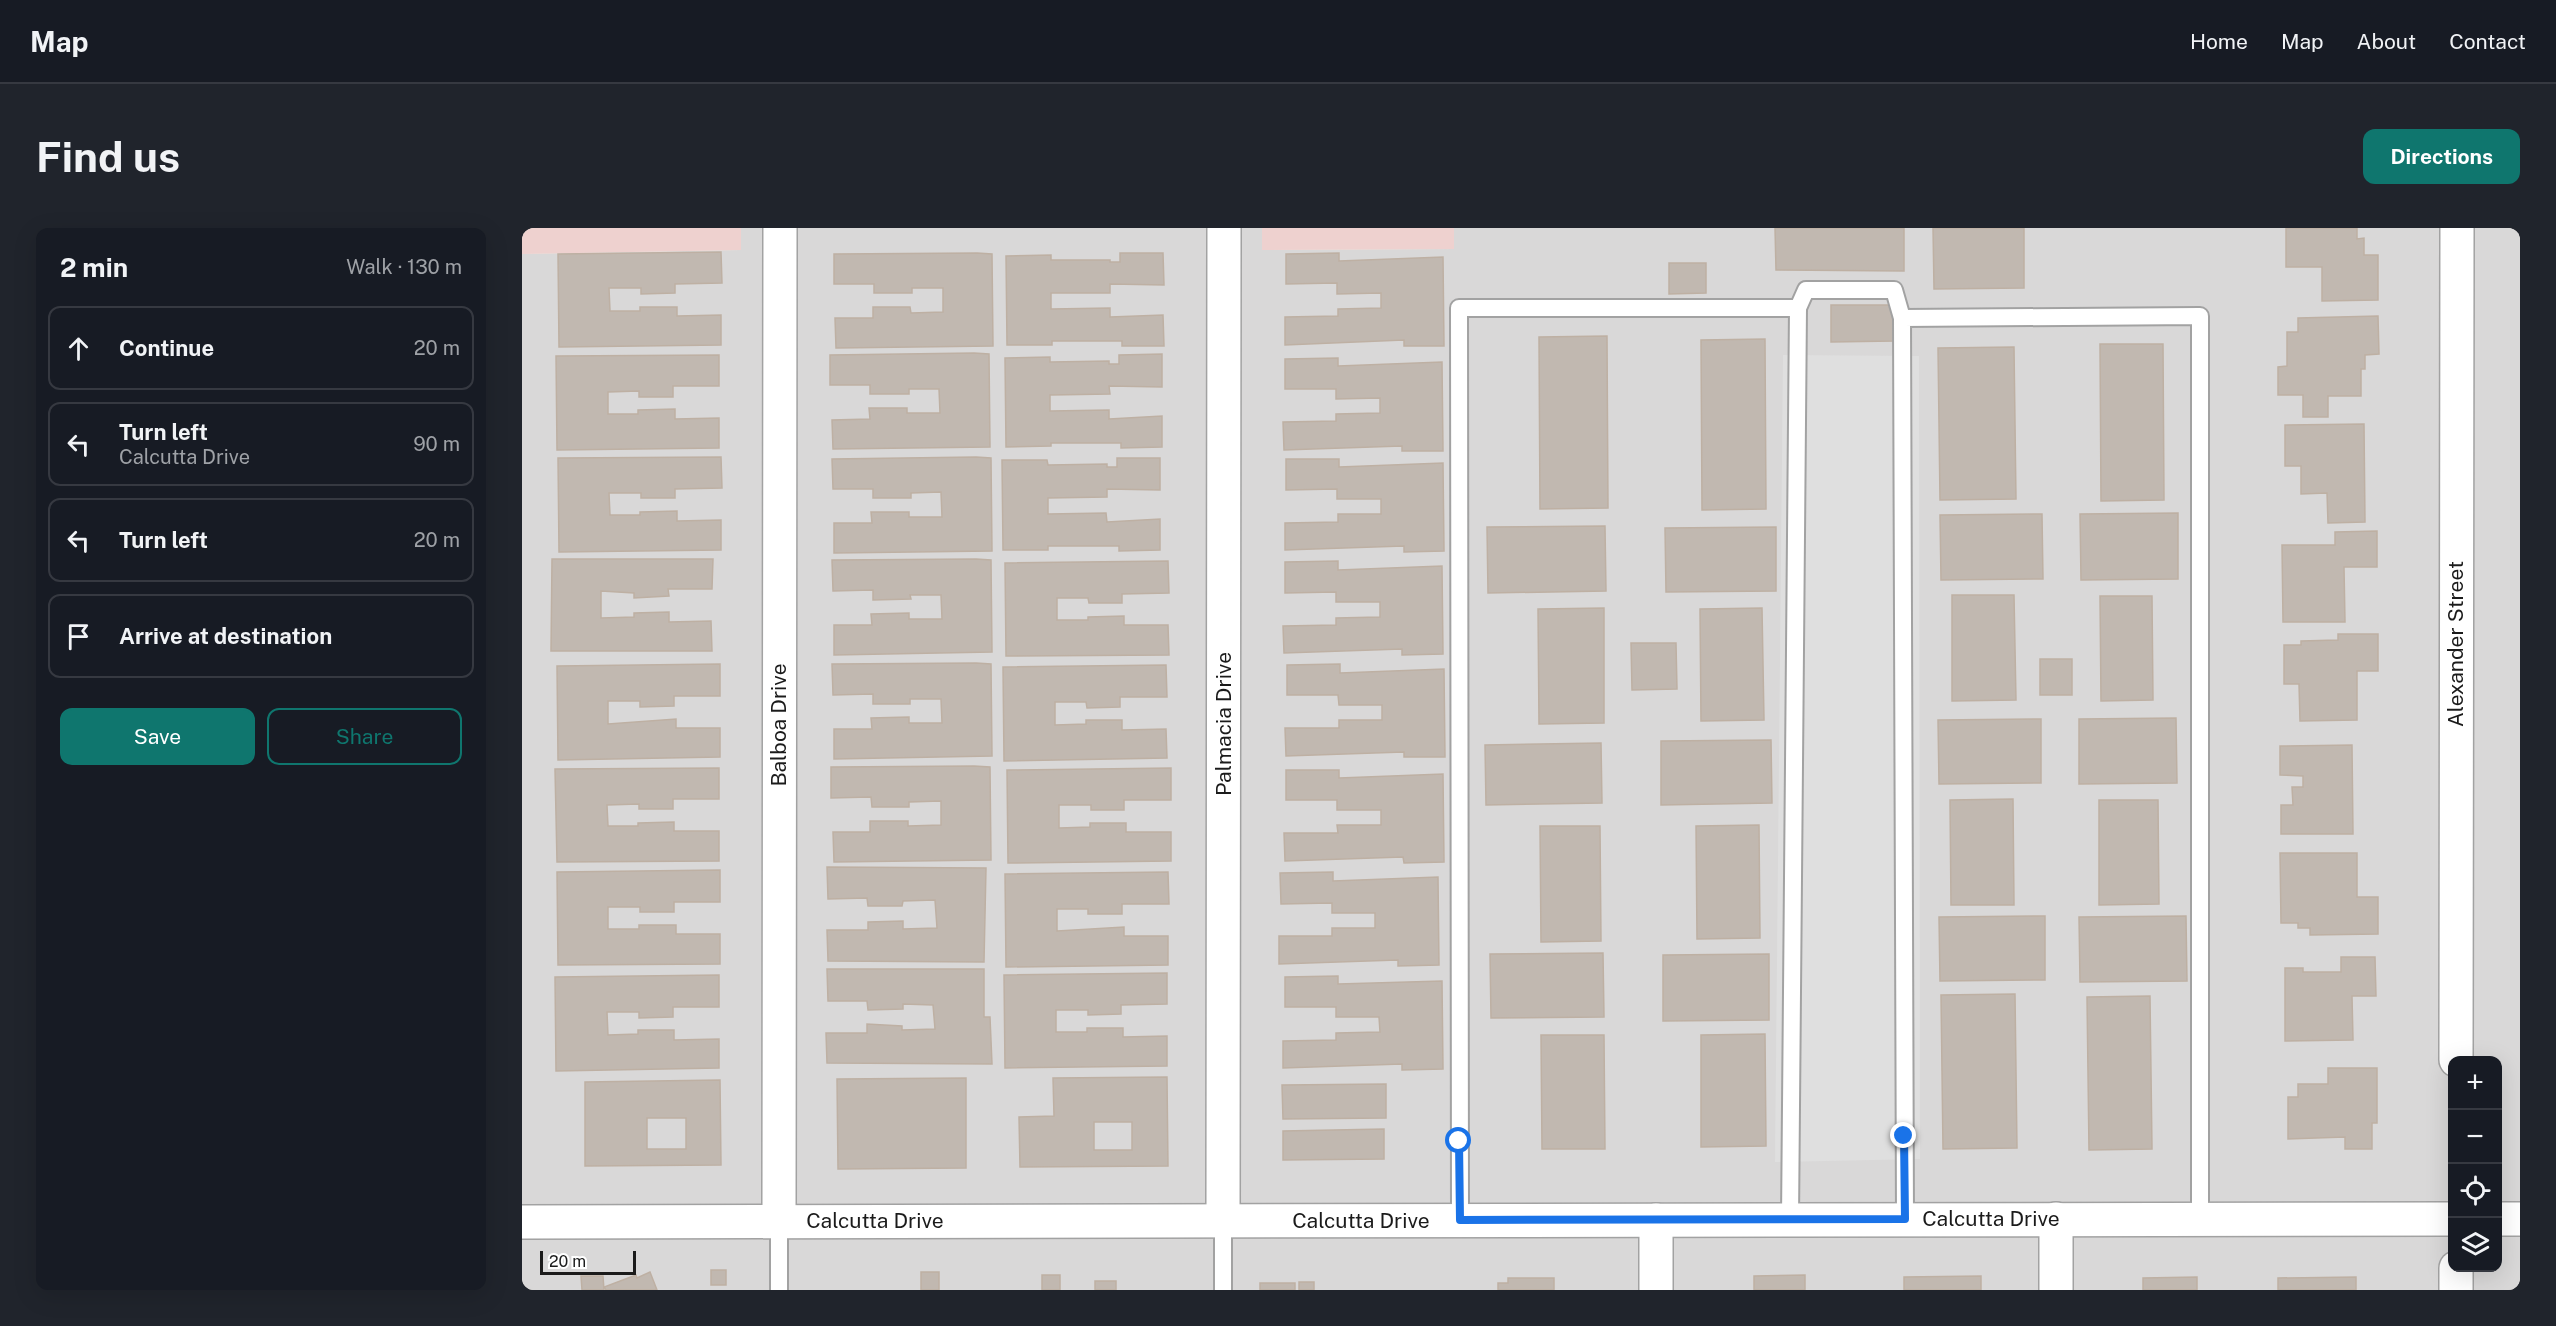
<!DOCTYPE html>
<meta charset="utf-8">
<style>
:root{--surface:#171b24;--page:#20242c;--text:#f1f3f6;--muted:#9ea1a6;--line:#363941;--accent:#0f766e}
body{margin:0;font-family:"Public Sans",sans-serif;background:var(--page);color:var(--text)}
.controls{position:absolute;right:18px;bottom:18px;display:grid;overflow:hidden;border-radius:12px;box-shadow:0 6px 24px #0002}
.controls button{width:54px;height:54px;display:grid;place-items:center;padding:0;border:0;border-bottom:2px solid var(--line);background:var(--surface);color:var(--text);font:30px sans-serif}
.scale{position:absolute;left:18px;bottom:15px;width:96px;box-sizing:border-box;padding-left:6px;border:3px solid #1b1b1b;border-top:0;font-size:16px;line-height:21px;white-space:nowrap;color:#1b1b1b;-webkit-text-stroke:4px #fff;paint-order:stroke}
.stop{position:absolute;width:18px;height:18px;margin:-14px;border:4px solid #1a73e8;border-radius:50%;background:#fff}
.stop.end{background:#1a73e8;border-color:#fff;box-shadow:0 2px 6px #0008}
.list{margin:0;padding:0;list-style:none}
h2{display:flex;justify-content:space-between;align-items:center;height:78px;margin:0;padding:0 24px;font-size:26px}
h2 small{font-size:20px;font-weight:400;color:var(--muted)}
.list li{display:grid;grid-template-columns:39px 1fr auto;gap:18px;align-items:center;box-sizing:border-box;height:84px;margin:0 12px 12px;padding:0 12px;border:2px solid var(--line);border-radius:12px}
.list b{display:block;font-size:22px;white-space:nowrap}
.list p{margin:0;font-size:20px;white-space:nowrap;color:var(--muted)}
.list em{font-size:20px;font-style:normal;color:var(--muted)}
.actions{display:flex;gap:12px;padding:18px 24px}
.actions a{flex:1;padding:14px 0;border:2px solid var(--accent);border-radius:12px;text-align:center;font-size:21px;color:var(--accent)}
.actions .main{background:var(--accent);color:#fff}
.icon{flex:none;width:33px;height:33px;fill:none;stroke:currentColor;stroke-width:2;stroke-linecap:round;stroke-linejoin:round}
.map{position:relative;flex:none;width:1998px;height:1062px;overflow:hidden;border-radius:12px}
header{display:flex;align-items:center;gap:36px;box-sizing:border-box;height:84px;padding:0 30px;background:var(--surface);border-bottom:2px solid var(--line)}
header strong{font-size:28px}
nav{display:flex;gap:33px;margin-inline-start:auto;font-size:21px}
.intro{display:flex;align-items:center;justify-content:space-between;box-sizing:border-box;height:144px;padding:0 36px}
h1{margin:0;font-size:42px}
.button{padding:15px 27px;border-radius:12px;background:var(--accent);color:#fff;font-size:21px;font-weight:700}
main{display:flex;gap:36px;padding:0 36px}
aside{flex:1;background:var(--surface);border-radius:12px;box-shadow:0 6px 24px #0002}
.map>svg:first-child{display:block}
.residential{fill:#d9d8d8;fill-rule:evenodd}
.commercial{fill:#eed1cf}
.parking{fill:#dfdfdf}
.building{fill:#c1b8b0;stroke:#beb0a3;stroke-width:1.5;fill-rule:evenodd}
.lines{fill:none;stroke-linecap:round;stroke-linejoin:round}
.lane-casing{stroke:#a2a2a2;stroke-width:20}
.street-casing{stroke:#a2a2a2;stroke-width:36}
.lane{stroke:#fff;stroke-width:16}
.street{stroke:#fff;stroke-width:33}
.route{stroke:#1a73e8;stroke-width:8}
.labels{text-anchor:middle;stroke-width:4.5;stroke-linejoin:round;paint-order:stroke}
.street-label{font-size:21px;fill:#1b1b1b;stroke:#fff}
</style>
<header>
<strong>Map</strong>
<nav><a>Home</a><a>Map</a><a>About</a><a>Contact</a></nav>
</header>
<div class="intro"><h1>Find us</h1><a class="button">Directions</a></div>
<main>
<aside>
<h2>2 min<small>Walk · 130 m</small></h2>
<ul class="list">
<li><svg class="icon" aria-label="ahead" viewBox="0 0 24 24"><path d="M12 20V5M6 11l6-6 6 6"/></svg><div><b>Continue</b></div><em>20 m</em></li>
<li><svg class="icon" aria-label="left" viewBox="0 0 24 24"><path d="M17 20v-9H6M10 6l-5 5 5 5"/></svg><div><b>Turn left</b><p>Calcutta Drive</p></div><em>90 m</em></li>
<li><svg class="icon" aria-label="left" viewBox="0 0 24 24"><path d="M17 20v-9H6M10 6l-5 5 5 5"/></svg><div><b>Turn left</b></div><em>20 m</em></li>
<li><svg class="icon" aria-label="arrive" viewBox="0 0 24 24"><path d="M6 21V4h12l-3 4 3 4H6"/></svg><div><b>Arrive at destination</b></div></li>
</ul>
<div class="actions"><a class="main">Save</a><a>Share</a></div>
</aside>
<div class="map">
<svg width="1998" height="1062" viewBox="0 0 1998 1062">
<rect width="100%" height="100%" fill="#ede9e1"/>
<path class="residential" d="M219 0H740L741 22 932 21V0H1998V1062H0V26L219 22ZM1930 832H1976V1040H1930Z"/>
<g class="commercial">
<path d="M0 0H219V22L0 26Z"/>
<path d="M740 0H932V21L740 22Z"/>
</g>
<path class="parking" d="M1261 127 1397 128 1398 931 1253 934Z"/>
<g class="building">
<path d="M1253 0H1382V43L1254 42Z"/>
<path d="M1411 0H1502V60L1412 61Z"/>
<path d="M1764 0H1835V11L1842 10V27H1856V72L1800 73V39H1764Z"/>
<path d="M199 24 200 55 153 56V65L119 66V60H87L88 83H118V79H155V88L199 87V117L37 119 36 26Z"/>
<path d="M455 25 470 26 471 118 314 120 313 90H351V79H388L389 85 421 84V60H390V65H352V56H312V26Z"/>
<path d="M598 25H641L642 57 588 56V65H529V81L588 80V89L641 87 642 118H600V113H530V117H485L484 28 529 27V32H588V34H598Z"/>
<path d="M817 25V33L921 29 922 118H882V112L763 117V89L816 88V81L859 80V65L815 66V55L764 56V26Z"/>
<path d="M1147 35H1184V65L1147 66Z"/>
<path d="M1309 77H1372V113L1309 114Z"/>
<path d="M1856 88 1857 126 1843 127V141H1839V168H1806V189H1781V167H1756V139L1765 138V104H1776V90Z"/>
<path d="M1085 108 1086 280 1018 281 1017 109Z"/>
<path d="M1243 111 1244 281 1180 282 1179 112Z"/>
<path d="M1578 116H1641L1642 272 1579 273Z"/>
<path d="M1492 119 1494 271 1418 272 1416 120Z"/>
<path d="M452 125 467 126 468 219 311 221 310 192 348 191 347 180H385V185H418L417 161H387V166H348V157H308V127Z"/>
<path d="M640 126V159L587 158 588 166 528 167V183L587 182V191L640 188V219L599 220V215H529V218L484 219 483 130 528 129V134L587 133V136H597V127Z"/>
<path d="M197 127V158H151V169H117V163L86 164V186H116V182L153 181V191L197 190V220L35 222 34 128Z"/>
<path d="M816 130V138L920 134 921 223H880V218L762 222 761 194 814 193V186L858 185V170L814 171V161H763V131Z"/>
<path d="M1842 196 1843 294 1806 295 1805 265 1779 266V238H1763V197Z"/>
<path d="M199 229 200 260 153 261V270H119V265H87L88 287H118V284L155 283V293L199 292V322L37 324 36 230Z"/>
<path d="M454 229 469 230 470 323 312 325V295H350L349 284H387V289H420L419 264 389 265V270H351V261H311L310 231Z"/>
<path d="M595 230H638V262L585 261V269L526 270V286L584 285 585 294 638 291V322L597 323V318H526V322H481L480 232H525L526 237 585 236V239H595Z"/>
<path d="M764 231H817V239L921 235 922 323 882 324V318L763 322V295L816 294V286H859V271H815V261L764 262Z"/>
<path d="M1656 285V351L1559 352 1558 286Z"/>
<path d="M1520 286 1521 351 1419 352 1418 287Z"/>
<path d="M1083 298 1084 363 966 365 965 299Z"/>
<path d="M1254 299V363L1144 364 1143 300Z"/>
<path d="M1855 303V339H1822L1823 394H1761L1760 317H1813V304Z"/>
<path d="M30 331H191L190 361H146L147 368 112 370V365L79 363V390L112 389V385L147 384V394L189 393 190 423H29Z"/>
<path d="M454 331 469 332 470 424 312 427V397H350L349 386 387 385V391H420L419 367H388L389 371 351 372V362L311 363 310 332Z"/>
<path d="M646 333 647 365 600 366V375H567L566 370H535V392H566V389L602 388V397H646L647 427 484 428 483 335Z"/>
<path d="M816 333V342L920 338 921 426 880 427V421L762 425 761 398 814 397V390L858 389V374H814V364L763 365V334Z"/>
<path d="M1430 367H1492L1494 472 1430 473Z"/>
<path d="M1578 368H1630L1631 472 1579 473Z"/>
<path d="M1082 380V495L1017 496 1016 381Z"/>
<path d="M1240 380 1242 492 1179 493 1178 381Z"/>
<path d="M1816 406H1856V443H1835V492L1778 493 1777 456H1762V417H1779V413L1816 412Z"/>
<path d="M1109 415H1154L1155 461 1110 462Z"/>
<rect x="1518" y="431" width="32" height="36"/>
<path d="M454 435 469 436 470 528 312 531V501H350L349 490 387 489V495H420L419 471H388V476H351V466L311 467 310 436Z"/>
<path d="M198 436V468H152V478L118 479V473H86V496L154 491V500H198V529L36 532 35 438Z"/>
<path d="M818 436V445L922 441 923 529H882V524L764 528 763 500H817V492H860V477H817L816 467H765V437Z"/>
<path d="M644 437 645 469H598V479L565 480 564 474H533V497L564 496V492H600V502L644 501 645 530 482 533 481 439Z"/>
<path d="M1654 490 1655 555 1557 556V491Z"/>
<path d="M1519 491V555L1417 556 1416 492Z"/>
<path d="M1249 512 1250 575 1139 577V513Z"/>
<path d="M1079 515 1080 575 964 577 963 517Z"/>
<path d="M1830 517 1831 606H1759V577H1771L1770 559H1781V548L1758 547V518Z"/>
<path d="M452 538 468 539 469 632 312 634 311 604H348V593H386V598L419 597V573L387 574V579H350L349 569 309 570V539Z"/>
<path d="M197 540V571H151V581H117V576L85 577 86 598H116V595L152 594V603H197V633L35 634 33 541Z"/>
<path d="M649 540V572H602V582H569V577H537V600L568 599V595H604V604H649V633L486 635 485 542Z"/>
<path d="M764 542H817V550L921 546 922 634 882 635 881 629 763 633 762 605H816L815 597H859V582H815V572H764Z"/>
<path d="M1491 571 1492 677H1429L1428 572Z"/>
<path d="M1577 572H1636L1637 676 1577 677Z"/>
<path d="M1237 597 1238 710 1175 711 1174 598Z"/>
<path d="M1018 598H1078L1079 713 1019 714Z"/>
<path d="M1758 625H1835V669H1856V706L1788 707V700H1776V695H1759Z"/>
<path d="M305 639 464 640 462 734 306 733 305 702H346V694L381 693V701L415 700 413 672 381 673 380 678H346L345 670 306 671Z"/>
<path d="M198 642V674H152V684H118V679H86V701H117V697H154V706H198V736L36 737 35 644Z"/>
<path d="M646 644 647 676H600V686H566V681H535V703L602 699V708H646V737L484 739 483 646Z"/>
<path d="M811 644V653L916 649 917 737 876 738V732L757 736V708H810V700H853V685H810V675L759 676 758 645Z"/>
<path d="M1523 688V752L1418 753 1417 689Z"/>
<path d="M1664 688 1665 753 1558 754 1557 689Z"/>
<path d="M1081 725 1082 789 969 790 968 726Z"/>
<path d="M1247 726V792L1141 793V727Z"/>
<path d="M1819 729H1853L1854 768H1830L1831 812 1763 813V740H1781V744H1819Z"/>
<path d="M305 741H462V789H468L470 836 305 835 304 805H345V796L380 798V802L413 801 411 777 381 776V781L346 782 345 773H306Z"/>
<path d="M645 745V776L599 777V786L566 787V782H534V804H565V800H601V809L645 808V838L483 840 482 747Z"/>
<path d="M197 747V779H151V789L117 790V784H85L86 807 116 806V802H152V812L197 811V840L34 843 33 749Z"/>
<path d="M816 748V756L920 753 921 841 880 842V836L761 840V813L814 812V805L858 804 857 789H814V779H763V749Z"/>
<path d="M1493 766 1495 920 1421 921 1419 767Z"/>
<path d="M1628 768 1630 921 1567 922 1565 769Z"/>
<path d="M1243 806 1244 918 1179 919V807Z"/>
<path d="M1019 807H1082L1083 921H1020Z"/>
<path d="M1806 840H1855V895H1850V921H1823V909L1766 911V869H1776V856H1806Z"/>
<path d="M645 849 646 938 498 939 497 889 532 888 531 850ZM572 894H610V922H572Z"/>
<path d="M444 850V940L316 941 315 851Z"/>
<path d="M198 852 199 937 63 938V854ZM125 890H164V921H125Z"/>
<path d="M864 856V890L761 891 760 857Z"/>
<path d="M862 901V931L761 932V903Z"/>
<rect x="189" y="1042" width="15" height="15"/>
<path d="M128 1044 135 1062H84L82 1059 114 1047 115 1050Z"/>
<rect x="399" y="1044" width="18" height="18"/>
<rect x="520" y="1047" width="18" height="15"/>
<path d="M1283 1047V1062H1232V1048Z"/>
<path d="M59 1048H81L82 1062H60Z"/>
<path d="M1459 1048V1062H1382V1049Z"/>
<path d="M1675 1049V1062H1621V1050Z"/>
<path d="M1834 1049V1062H1756V1050Z"/>
<path d="M986 1050H1032V1062H976V1055H986Z"/>
<rect x="573" y="1053" width="21" height="9"/>
<rect x="777" y="1054" width="15" height="8"/>
<rect x="738" y="1055" width="35" height="7"/>
</g>
<g class="lines">
<g class="lane-casing">
<g id="lane">
<path d="M1276 80 1284 62H1372L1380 90"/>
<path d="M1383 991 1380 90 1678 88V991"/>
<path d="M938 992 937 80H1276L1268 992"/>
<path d="M701 993V1062"/>
<path d="M257 994V1062"/>
</g>
</g>
<g class="street-casing">
<g id="street">
<path d="M1934 832 1935 0"/>
<path d="M1534 991V1062"/>
<path d="M1976 991H1998"/>
<path d="M1134 992V1062"/>
<path d="M701 993 702 0"/>
<path d="M0 994 1930 991"/>
<path d="M257 994 258 0"/>
<path d="M1934 1040V1062"/>
</g>
</g>
<use href="#lane" class="lane"/>
<use href="#street" class="street"/>
</g>
<g class="lines">
<path class="route" d="M937 913 938 992 1383 991 1382 908"/>
</g>
<g class="labels">
<g class="street-label">
<text transform="translate(1934 416) rotate(-90)" y="7">Alexander Street</text>
<text transform="translate(702 496) rotate(-90)" y="7">Palmacia Drive</text>
<text transform="translate(257 497) rotate(-90)" y="7">Balboa Drive</text>
<text x="1469" y="998">Calcutta Drive</text>
<text x="353" y="1000">Calcutta Drive</text>
<text x="839" y="1000">Calcutta Drive</text>
</g>
</g>
</svg>
<div class="controls">
<button>+</button>
<button>−</button>
<button><svg class="icon" aria-label="locate" viewBox="0 0 24 24"><circle cx="12" cy="12" r="6"/><path d="M12 2v4M12 18v4M2 12h4M18 12h4"/></svg></button>
<button><svg class="icon" aria-label="layers" viewBox="0 0 24 24"><path d="M12 4l9 5-9 5-9-5zM3 14l9 5 9-5"/></svg></button>
</div>
<div class="scale">20 m</div>
<div class="stop" style="left:937px;top:913px"></div>
<div class="stop end" style="left:1382px;top:908px"></div>
</div>
</main>
